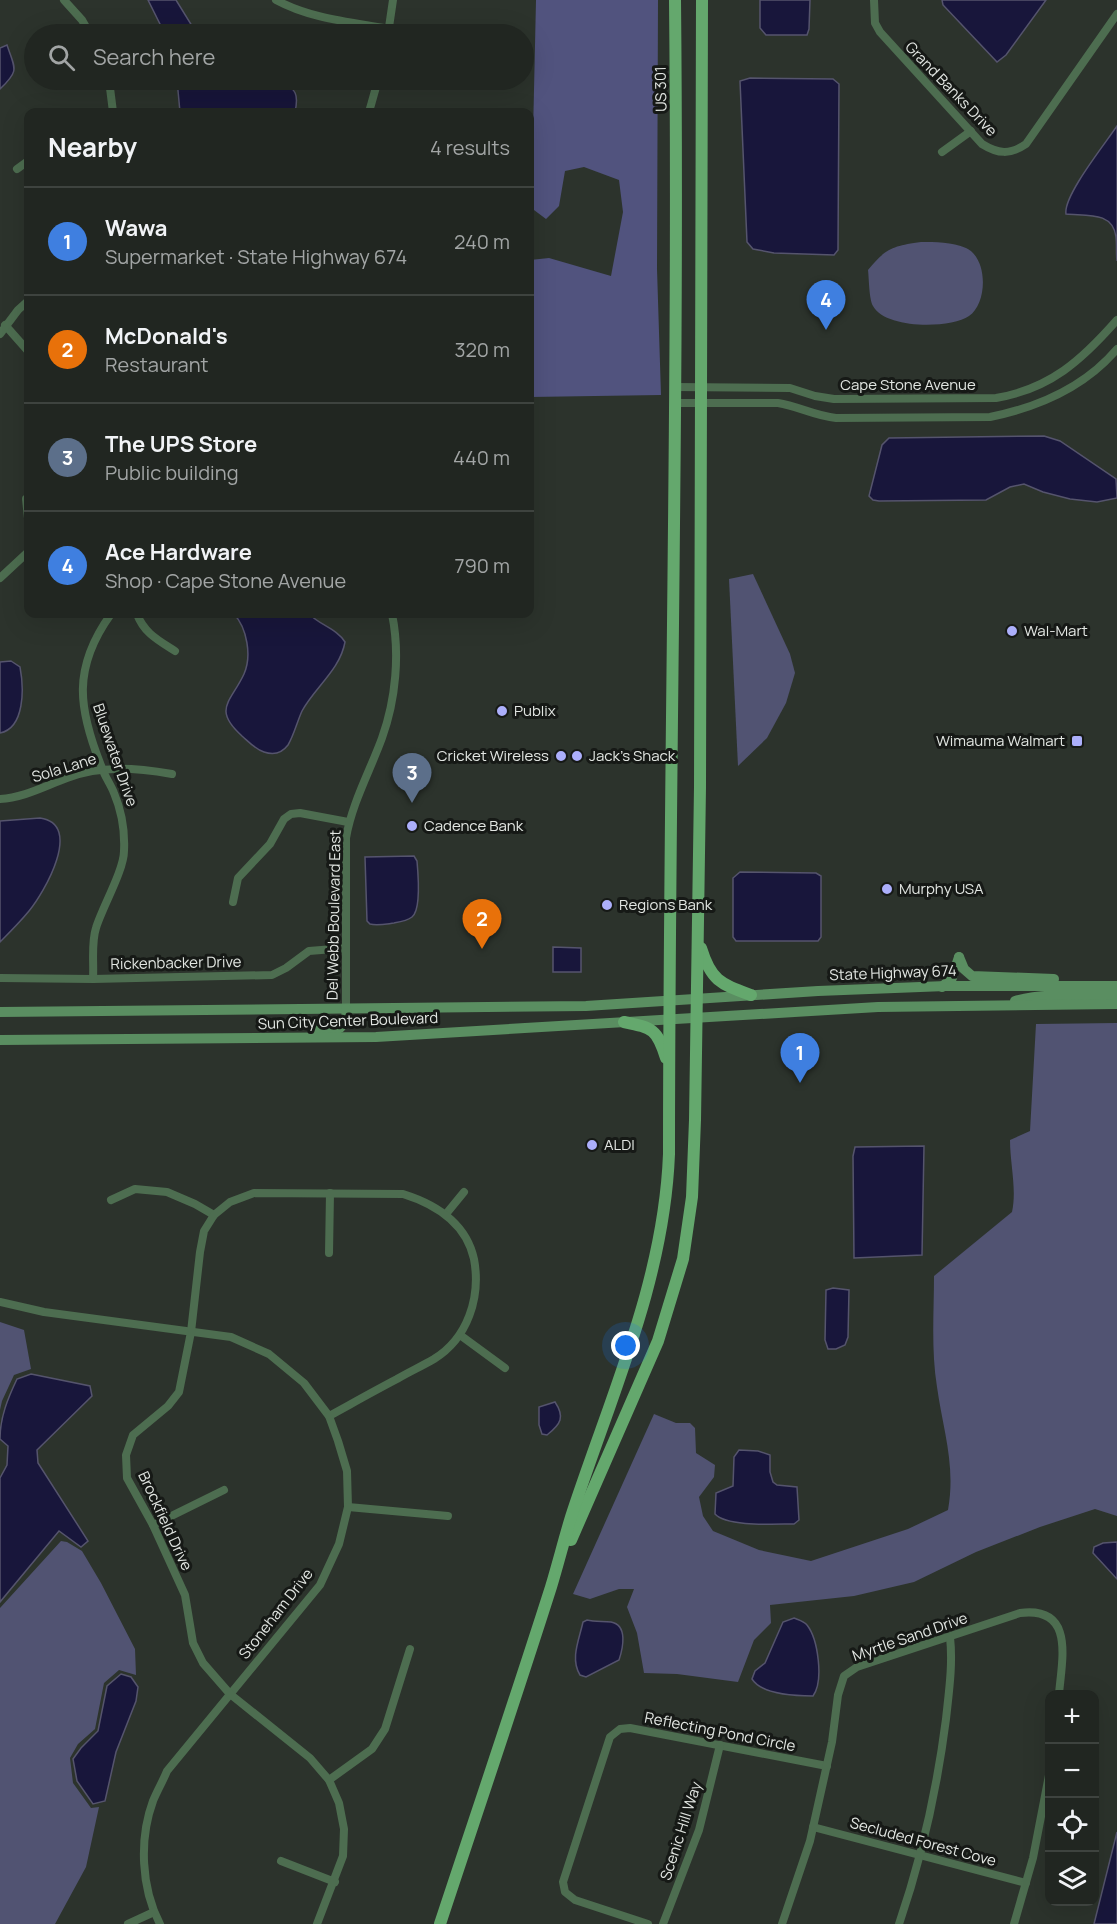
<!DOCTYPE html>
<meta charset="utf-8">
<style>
:root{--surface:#212621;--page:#292e2a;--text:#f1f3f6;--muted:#a2a5a5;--line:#3e433f;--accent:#bca0f2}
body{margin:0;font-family:Manrope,sans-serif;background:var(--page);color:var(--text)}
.controls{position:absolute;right:18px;bottom:18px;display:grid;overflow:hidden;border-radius:12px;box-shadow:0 6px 24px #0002}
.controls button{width:54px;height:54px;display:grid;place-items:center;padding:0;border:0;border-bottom:2px solid var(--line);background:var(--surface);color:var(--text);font:30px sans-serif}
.you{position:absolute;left:626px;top:1346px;width:21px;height:21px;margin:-15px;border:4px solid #fff;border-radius:50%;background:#1a73e8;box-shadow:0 0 0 9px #1a73e833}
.badge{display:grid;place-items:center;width:39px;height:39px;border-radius:50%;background:var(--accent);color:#fff;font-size:20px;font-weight:700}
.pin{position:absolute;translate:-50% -50px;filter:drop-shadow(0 2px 3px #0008)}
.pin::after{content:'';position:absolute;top:32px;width:21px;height:18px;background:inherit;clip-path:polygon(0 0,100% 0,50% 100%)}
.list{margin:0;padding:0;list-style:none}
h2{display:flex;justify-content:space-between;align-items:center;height:78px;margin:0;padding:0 24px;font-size:26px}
h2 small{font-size:20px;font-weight:400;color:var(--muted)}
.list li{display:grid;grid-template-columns:39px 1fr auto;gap:18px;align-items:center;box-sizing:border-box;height:108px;padding:0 24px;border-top:2px solid var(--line)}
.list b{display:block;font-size:22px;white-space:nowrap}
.list p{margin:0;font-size:20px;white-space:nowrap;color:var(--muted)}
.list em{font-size:20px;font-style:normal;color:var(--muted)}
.icon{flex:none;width:33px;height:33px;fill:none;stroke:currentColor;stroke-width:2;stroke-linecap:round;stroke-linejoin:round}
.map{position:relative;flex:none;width:1117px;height:1924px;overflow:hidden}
.search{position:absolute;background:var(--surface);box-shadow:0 6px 24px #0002;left:24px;top:24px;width:510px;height:66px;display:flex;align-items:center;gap:15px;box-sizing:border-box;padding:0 21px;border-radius:33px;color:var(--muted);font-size:22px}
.panel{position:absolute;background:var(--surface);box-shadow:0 6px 24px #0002;left:24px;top:108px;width:510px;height:510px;border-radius:12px}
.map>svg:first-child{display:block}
.green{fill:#515372}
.forest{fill:#51537e}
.water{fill:#18163b;stroke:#55546d;stroke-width:1.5}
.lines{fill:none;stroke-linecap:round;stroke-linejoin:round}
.street{stroke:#4d6d50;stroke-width:8}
.secondary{stroke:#5a8e61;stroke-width:10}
.primary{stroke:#64a86d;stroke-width:12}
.poi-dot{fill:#acaffb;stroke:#161916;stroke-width:2}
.labels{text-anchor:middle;stroke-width:6;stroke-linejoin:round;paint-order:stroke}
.street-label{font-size:15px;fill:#e2e6e2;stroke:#161916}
.poi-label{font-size:15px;fill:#e2e6e2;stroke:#161916;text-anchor:start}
</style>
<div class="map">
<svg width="1117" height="1924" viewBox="0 0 1117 1924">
<rect width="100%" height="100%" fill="#2c332c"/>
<g class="green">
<path d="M921 242C935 242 952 242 966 248 988 258 988 303 969 316 950 329 885 329 873 306 869 299 869 278 868 270 886 248 893 246 921 242Z"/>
<path d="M753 574 790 654 795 673 786 703 767 738 738 766 729 579Z"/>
<path d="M1117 1023V1516L1095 1509 1040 1527 976 1552 914 1582 854 1596 770 1605 771 1623 754 1640 738 1682 677 1674 644 1673 637 1633 627 1607 634 1589H619L590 1599 573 1594 654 1414 676 1423H690L695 1428 696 1453 715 1465 714 1477 699 1497 703 1516 713 1531 759 1550 811 1561 908 1529 948 1510C956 1465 943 1430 937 1387 931 1349 934 1313 934 1276L1012 1212C1017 1189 1010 1164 1010 1140L1030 1131 1036 1024Z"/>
<path d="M0 1322 24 1330 31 1369 14 1375 2 1401 0 1410Z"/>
<path d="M61 1541 67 1542 82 1551 101 1583 135 1649 136 1675 119 1670 104 1683 95 1729 78 1744 70 1758 73 1783 91 1808 99 1807 86 1867 55 1924H0V1608Z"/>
</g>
<path class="forest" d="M536 0H658L657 269 661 395 530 397V260L549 258 611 276 623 212 619 180 584 167 565 171 559 206 546 219 530 207V190L532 180Z"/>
<g class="water">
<path d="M148 0H176L192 26 205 34H165Z"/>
<path d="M760 0H810L809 29 807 35H766L760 28Z"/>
<path d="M942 0H1046L1006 55 997 62 943 5Z"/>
<path d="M7 45C15 69 20 70 0 89V48Z"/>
<path d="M750 78 833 79 839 84 838 250 834 255 774 253 753 249 747 242 740 81Z"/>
<path d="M177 80H281C296 90 299 94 295 112H180Z"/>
<path d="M1117 126V261C1116 254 1117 245 1116 237 1113 211 1086 216 1066 214 1063 196 1105 144 1117 126Z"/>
<path d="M1044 436 1060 441 1116 479 1117 498 1097 502 1070 499 1043 492 1024 484 1010 487 986 500 879 501 873 500 869 496 882 445 889 438Z"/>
<path d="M234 614H309C320 625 337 629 345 642 340 670 315 687 302 711 297 722 294 735 288 745 282 753 273 755 264 752 255 749 249 742 242 736 212 709 231 702 244 674 252 656 247 628 234 614Z"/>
<path d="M11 661 20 667C24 688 25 728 0 733V662Z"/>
<path d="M40 818C84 824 44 893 29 911 20 922 10 932 0 942V821Z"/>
<path d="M414 856 417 861C418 872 421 910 412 917 407 921 400 922 394 923 386 924 377 926 370 924L367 921 365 857Z"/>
<path d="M740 872 816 873 821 876V937L818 941H736L733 937V878Z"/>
<path d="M553 947 581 948V972H553Z"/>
<path d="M924 1146 922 1255 854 1258 853 1156 855 1147Z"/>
<path d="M833 1288 849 1290 848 1337 845 1345 836 1349H828L825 1340 826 1290Z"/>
<path d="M31 1374 90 1386 92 1396 37 1450 38 1463 88 1541 81 1547 59 1531 0 1602V1478L7 1465 8 1446 0 1439C0 1417 8 1398 17 1379Z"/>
<path d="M555 1402C565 1417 561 1424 547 1435L542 1434 539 1425V1407Z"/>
<path d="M739 1450 758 1451 770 1455V1472L773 1482 777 1485 797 1487 799 1520 794 1524C775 1524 727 1527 715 1514L716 1493 733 1486 734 1457Z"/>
<path d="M1117 1542V1579L1093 1553 1094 1547 1103 1543Z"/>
<path d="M794 1618C799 1620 804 1621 807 1625 818 1639 824 1681 813 1696 795 1696 762 1695 752 1679L755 1671 765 1663 783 1622Z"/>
<path d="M587 1620C595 1622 603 1621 611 1622 628 1625 623 1648 619 1660L586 1677 580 1675C570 1659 579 1640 583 1622Z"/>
<path d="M121 1674 131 1677 138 1687 136 1701 116 1752 105 1801 93 1804 77 1781 73 1759 81 1748 98 1731 107 1686Z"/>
<path d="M1117 1832V1924H1094Z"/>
</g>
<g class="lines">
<g class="street">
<path d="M64 0 82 20 90 34"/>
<path d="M276 0C311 19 351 22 390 29"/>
<path d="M874 0 875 23 880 32 982 144C998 154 1010 155 1026 144L1117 14"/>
<path d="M388 34 393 0"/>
<path d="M109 80 113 112"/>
<path d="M369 112 378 80"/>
<path d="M942 152 971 131"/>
<path d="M17 169 28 161"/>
<path d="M5 325 28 351"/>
<path d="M0 334 18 310 28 301"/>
<path d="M675 387 790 388 815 396 834 399 996 398C1050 389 1082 360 1117 320"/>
<path d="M675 403H778C798 406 815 416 836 418L990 417C1039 407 1084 388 1117 349"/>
<path d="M26 499 28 518"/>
<path d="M0 578 28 552"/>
<path d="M137 614C144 633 158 640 175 651"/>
<path d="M0 799C23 798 45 786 67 778 102 765 136 768 172 774"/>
<path d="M233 902 238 878 270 844 284 819 291 814 300 813 348 822"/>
<path d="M0 978 93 979 272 975 286 968 309 951 346 948"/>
<path d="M93 979C94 963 91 943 96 928 102 908 124 870 124 851 125 831 122 812 114 793 111 785 105 777 102 768 78 709 72 668 111 614"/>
<path d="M346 1009V838C352 803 370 771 382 738 396 699 400 653 392 614"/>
<path d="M111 1200 135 1189 167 1192 195 1204 214 1215"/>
<path d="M446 1214 464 1192"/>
<path d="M329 1253 330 1193"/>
<path d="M0 1302 44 1312 231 1337 269 1354 304 1383 329 1416 338 1441 347 1471 348 1507 339 1544 320 1585 167 1771C163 1781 157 1791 153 1801 139 1839 141 1888 160 1924"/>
<path d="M460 1335 505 1368"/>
<path d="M348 1507 448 1516"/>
<path d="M153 1525 224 1490"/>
<path d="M329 1780 372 1749 385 1729 410 1649"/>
<path d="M813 1827 1026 1883"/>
<path d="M281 1861 335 1882"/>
<path d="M128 1924 154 1912"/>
<path d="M317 1924 343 1856 344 1829 339 1803 329 1780 310 1758 230 1694 203 1663 193 1643 185 1595 153 1525 127 1478 126 1455 133 1435 168 1406 179 1392 191 1332 200 1252 204 1231 214 1215 230 1202 254 1193 403 1194C435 1204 466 1223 474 1259 481 1297 468 1338 434 1359 422 1366 409 1372 397 1379 374 1391 351 1404 329 1416"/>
<path d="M648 1924 575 1900 565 1892 563 1882 610 1737 620 1729 630 1728 827 1766"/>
<path d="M663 1924 699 1830 720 1745"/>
<path d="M782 1924 810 1841 832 1742 838 1695 844 1676 857 1667 1020 1613C1075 1606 1062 1659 1059 1694"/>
<path d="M899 1924C922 1857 937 1789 946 1719 949 1691 953 1664 950 1637"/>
<path d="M1014 1924 1033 1858 1050 1770"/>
</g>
<g class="secondary">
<path d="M959 957 964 969 972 976 1054 979"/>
<path d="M942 987 952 978 959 957"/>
<path d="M1015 1001C1047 992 1084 996 1117 995"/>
<path d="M0 1012 586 1006 818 991 946 986H1117"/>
<path d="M314 1031 340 1028 347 1019 346 1009"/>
<path d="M0 1040 376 1037 878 1007 1117 1004"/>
</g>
<g class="primary">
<path d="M701 948C711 981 721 984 751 995"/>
<path d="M624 1022C653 1028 657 1029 666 1058"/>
<path d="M571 1540 658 1341 683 1259 692 1197 695 1120 700 787 702 0"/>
<path d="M440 1924C477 1812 515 1700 551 1587 558 1564 564 1540 571 1517 610 1397 664 1282 669 1154 669 769 679 385 675 0"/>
</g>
</g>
<g class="poi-dot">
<circle cx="1012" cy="631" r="6"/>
<circle cx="502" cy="711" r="6"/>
<rect x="1071" y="735" width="12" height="12" rx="3"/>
<circle cx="561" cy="756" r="6"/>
<circle cx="577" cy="756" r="6"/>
<circle cx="412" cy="826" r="6"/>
<circle cx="887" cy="889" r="6"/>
<circle cx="607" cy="905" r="6"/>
<circle cx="592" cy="1145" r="6"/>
</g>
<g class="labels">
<g class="street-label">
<text transform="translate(661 89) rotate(-91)" y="5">US 301</text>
<text transform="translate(951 89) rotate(46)" y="5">Grand Banks Drive</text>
<text x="908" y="390">Cape Stone Avenue</text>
<text transform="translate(115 755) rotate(71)" y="5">Bluewater Drive</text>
<text transform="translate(64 768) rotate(-17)" y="5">Sola Lane</text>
<text transform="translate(334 915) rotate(-89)" y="5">Del Webb Boulevard East</text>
<text transform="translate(176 963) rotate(-1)" y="5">Rickenbacker Drive</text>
<text transform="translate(893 973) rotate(-2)" y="5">State Highway 674</text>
<text transform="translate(348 1021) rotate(-2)" y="5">Sun City Center Boulevard</text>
<text transform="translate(165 1521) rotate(65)" y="5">Brockfield Drive</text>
<text transform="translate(276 1614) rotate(-52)" y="5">Stoneham Drive</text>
<text transform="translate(910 1637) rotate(-19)" y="5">Myrtle Sand Drive</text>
<text transform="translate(720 1732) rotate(11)" y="5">Reflecting Pond Circle</text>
<text transform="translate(681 1831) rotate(-72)" y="5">Scenic Hill Way</text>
<text transform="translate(923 1842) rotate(15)" y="5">Secluded Forest Cove</text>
</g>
<g class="poi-label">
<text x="1024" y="636">Wal-Mart</text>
<text x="514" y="716">Publix</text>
<text x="1065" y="746" text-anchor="end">Wimauma Walmart</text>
<text x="549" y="761" text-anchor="end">Cricket Wireless</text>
<text x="589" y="761">Jack's Shack</text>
<text x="424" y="831">Cadence Bank</text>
<text x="899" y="894">Murphy USA</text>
<text x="619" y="910">Regions Bank</text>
<text x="604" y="1150">ALDI</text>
</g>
</g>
</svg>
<div class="controls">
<button>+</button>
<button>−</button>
<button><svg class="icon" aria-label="locate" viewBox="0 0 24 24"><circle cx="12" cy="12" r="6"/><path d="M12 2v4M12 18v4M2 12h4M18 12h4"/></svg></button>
<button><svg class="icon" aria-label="layers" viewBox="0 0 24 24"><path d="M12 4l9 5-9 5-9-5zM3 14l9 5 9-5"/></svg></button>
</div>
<div class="you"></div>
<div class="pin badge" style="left:800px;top:1083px;background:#3f7fe0">1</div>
<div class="pin badge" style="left:482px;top:949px;background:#e8710a">2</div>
<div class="pin badge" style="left:412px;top:803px;background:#5c6f8a">3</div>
<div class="pin badge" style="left:826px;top:330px;background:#3f7fe0">4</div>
<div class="search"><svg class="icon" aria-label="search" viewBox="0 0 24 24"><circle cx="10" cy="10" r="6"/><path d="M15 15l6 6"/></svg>Search here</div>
<section class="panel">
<h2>Nearby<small>4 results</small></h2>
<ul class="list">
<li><span class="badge" style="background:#3f7fe0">1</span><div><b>Wawa</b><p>Supermarket · State Highway 674</p></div><em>240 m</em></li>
<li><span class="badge" style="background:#e8710a">2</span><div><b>McDonald's</b><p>Restaurant</p></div><em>320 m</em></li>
<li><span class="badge" style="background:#5c6f8a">3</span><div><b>The UPS Store</b><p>Public building</p></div><em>440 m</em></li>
<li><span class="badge" style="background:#3f7fe0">4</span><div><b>Ace Hardware</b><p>Shop · Cape Stone Avenue</p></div><em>790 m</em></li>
</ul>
</section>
</div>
